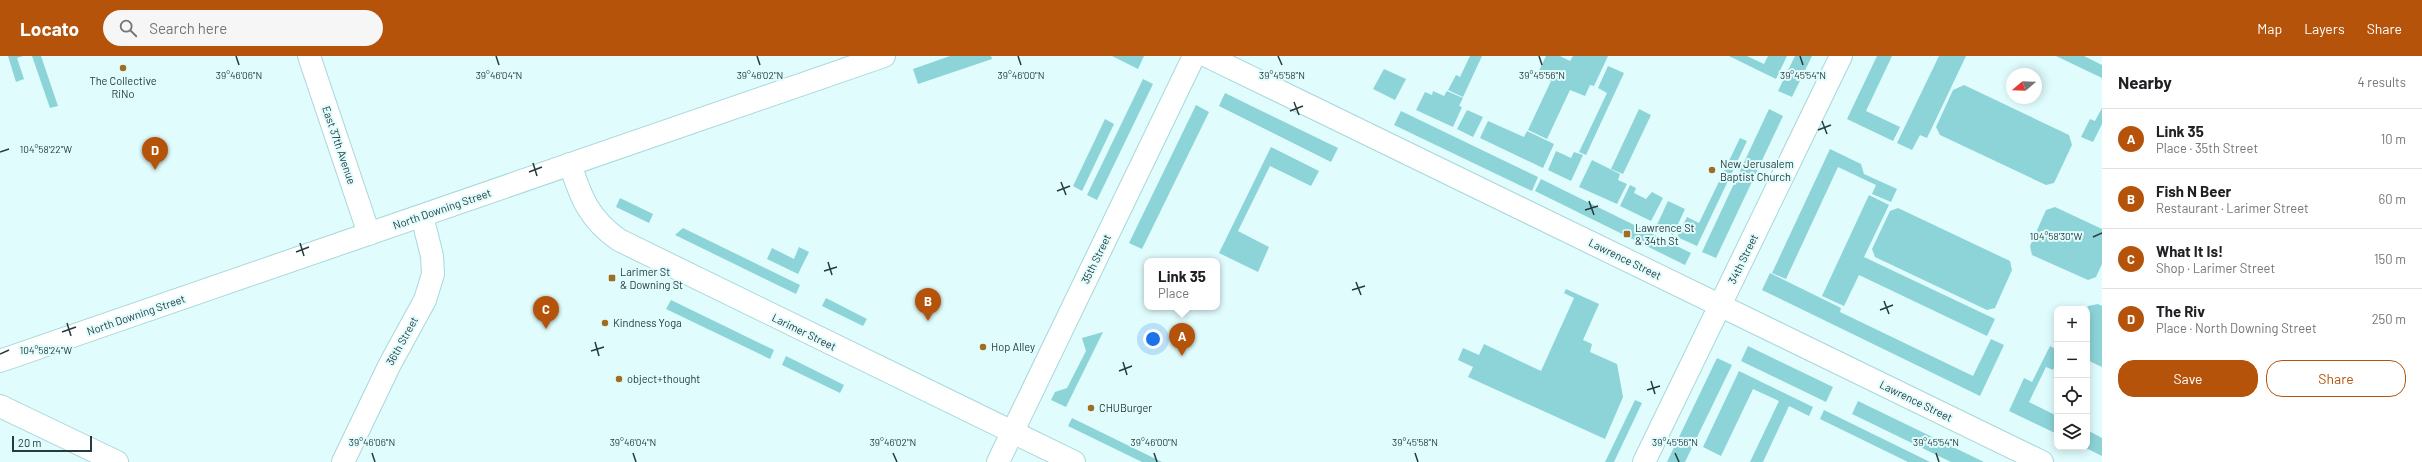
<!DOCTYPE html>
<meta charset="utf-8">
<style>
:root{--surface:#fff;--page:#f6f6f6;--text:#202124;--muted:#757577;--line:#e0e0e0;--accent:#b45309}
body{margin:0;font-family:Barlow,sans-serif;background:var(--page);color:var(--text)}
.controls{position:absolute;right:12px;bottom:12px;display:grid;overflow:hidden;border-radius:8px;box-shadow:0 2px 10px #0003}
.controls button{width:36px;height:36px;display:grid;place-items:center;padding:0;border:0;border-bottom:1px solid var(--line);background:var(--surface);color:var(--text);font:20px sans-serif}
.compass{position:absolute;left:2006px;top:12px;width:36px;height:36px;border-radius:50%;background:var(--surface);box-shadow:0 2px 10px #0003;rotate:251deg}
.scale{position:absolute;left:12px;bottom:10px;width:80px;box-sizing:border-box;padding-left:4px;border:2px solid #283b3c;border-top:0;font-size:11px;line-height:14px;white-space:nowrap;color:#283b3c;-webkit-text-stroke:3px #e0fcfd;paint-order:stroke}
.you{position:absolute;left:1153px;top:283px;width:14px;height:14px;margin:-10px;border:3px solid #fff;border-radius:50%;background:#1a73e8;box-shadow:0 0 0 6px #1a73e833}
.badge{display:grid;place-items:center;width:26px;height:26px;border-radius:50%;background:var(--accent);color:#fff;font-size:13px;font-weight:700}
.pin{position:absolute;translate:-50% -33px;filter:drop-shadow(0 1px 2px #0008)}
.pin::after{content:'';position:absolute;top:21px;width:14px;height:12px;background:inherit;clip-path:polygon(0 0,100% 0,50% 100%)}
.popup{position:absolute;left:1144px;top:202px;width:76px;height:52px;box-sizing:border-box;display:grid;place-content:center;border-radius:8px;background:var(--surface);filter:drop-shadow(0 1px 3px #0005);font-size:13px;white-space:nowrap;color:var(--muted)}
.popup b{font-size:15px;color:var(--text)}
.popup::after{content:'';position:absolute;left:50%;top:100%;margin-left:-8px;border:8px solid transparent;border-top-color:var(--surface)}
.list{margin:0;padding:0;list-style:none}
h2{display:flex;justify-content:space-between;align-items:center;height:52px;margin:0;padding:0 16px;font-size:17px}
h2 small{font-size:13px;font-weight:400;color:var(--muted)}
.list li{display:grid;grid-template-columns:26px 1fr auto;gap:12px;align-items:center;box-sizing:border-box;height:60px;padding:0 16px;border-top:1px solid var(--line)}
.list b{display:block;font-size:15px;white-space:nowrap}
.list p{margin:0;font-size:13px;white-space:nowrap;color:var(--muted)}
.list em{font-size:13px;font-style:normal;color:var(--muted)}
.actions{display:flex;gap:8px;padding:12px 16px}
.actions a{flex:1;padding:9px 0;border:1px solid var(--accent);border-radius:16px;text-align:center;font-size:14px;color:var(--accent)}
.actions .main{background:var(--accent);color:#fff}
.icon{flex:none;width:22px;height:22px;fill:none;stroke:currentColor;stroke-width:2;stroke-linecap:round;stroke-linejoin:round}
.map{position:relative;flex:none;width:2102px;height:406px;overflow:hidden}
header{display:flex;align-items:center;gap:24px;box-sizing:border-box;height:56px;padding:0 20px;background:var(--accent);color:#fff}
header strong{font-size:19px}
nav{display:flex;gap:22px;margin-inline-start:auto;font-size:14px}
.search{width:280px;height:36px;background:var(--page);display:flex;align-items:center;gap:10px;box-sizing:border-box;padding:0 14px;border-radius:22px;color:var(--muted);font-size:15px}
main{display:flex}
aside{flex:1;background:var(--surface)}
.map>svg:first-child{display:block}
.green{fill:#8cd4d8}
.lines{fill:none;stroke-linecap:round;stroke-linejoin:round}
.minor-casing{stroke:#a8d8da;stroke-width:24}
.tertiary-casing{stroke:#a8d8da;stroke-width:24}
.secondary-casing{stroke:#a8d8da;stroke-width:24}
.minor{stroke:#fff;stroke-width:22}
.tertiary{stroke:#fff;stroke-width:22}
.secondary{stroke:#fff;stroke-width:22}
.ticks{fill:none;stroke:#283b3c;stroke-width:1.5}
.poi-dot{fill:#9f6e22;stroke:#e0fcfd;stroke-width:1.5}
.labels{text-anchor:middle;stroke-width:4;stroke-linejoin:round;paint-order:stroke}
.poi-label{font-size:11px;fill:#283b3c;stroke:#e0fcfd;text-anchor:start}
.street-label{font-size:11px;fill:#283b3c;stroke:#e0fcfd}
.ticks-label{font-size:10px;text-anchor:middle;fill:#283b3c;stroke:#e0fcfd;stroke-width:4;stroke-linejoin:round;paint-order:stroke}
</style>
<header>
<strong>Locato</strong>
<div class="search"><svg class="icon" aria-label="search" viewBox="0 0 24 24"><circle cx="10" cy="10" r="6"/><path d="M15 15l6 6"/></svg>Search here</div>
<nav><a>Map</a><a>Layers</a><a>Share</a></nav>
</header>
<main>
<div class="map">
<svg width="2102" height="406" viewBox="0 0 2102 406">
<rect width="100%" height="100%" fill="#e0fcfd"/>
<g class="green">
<path d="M8 0H23L17 2 24 23 16 26Z"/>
<path d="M32 0H41L58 50 50 52Z"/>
<path d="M950 0H991L992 3 918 28 913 13Z"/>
<path d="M1112 0H1144L1138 13Z"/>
<path d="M1470 0H1482L1463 41 1448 34 1456 19 1460 21Z"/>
<path d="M1546 0H1560L1570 5 1573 0H1608L1594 30 1590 29 1585 40 1570 34 1547 83 1528 74 1551 25 1537 19Z"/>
<path d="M1729 0H1747L1764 8 1768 0H1787L1776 23Z"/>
<path d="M1795 0H1812L1792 41 1778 35Z"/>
<path d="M1877 0H1892L1866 55 1900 71 1893 85 1847 63Z"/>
<path d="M1939 0H1966L1927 82 1920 79 1912 94 1897 87Z"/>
<path d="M2056 0H2084L2102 9V22Z"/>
<path d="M1608 10 1624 17 1586 99 1579 96 1607 37 1598 32Z"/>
<path d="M1384 13 1406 23 1395 44 1373 33Z"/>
<path d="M1143 23 1153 28 1097 144 1087 139Z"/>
<path d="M1964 29 2069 79 2072 89 2054 127 2046 129 1940 79 1936 71 1953 34Z"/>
<path d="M1433 35 1444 40 1447 35 1463 42 1459 50 1462 51 1453 71 1416 54 1425 36 1432 39Z"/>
<path d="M1225 37 1338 92 1331 106 1219 50Z"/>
<path d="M1196 49 1209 56 1142 193 1129 187Z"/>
<path d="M2102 52V68L2093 86 2081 81 2090 63 2095 65Z"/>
<path d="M1639 53 1651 59 1623 118 1611 113Z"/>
<path d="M1769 53 1783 60 1716 202 1702 196Z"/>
<path d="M1467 54 1483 61 1473 81 1457 73Z"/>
<path d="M1401 55 1538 121 1532 135 1394 69Z"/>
<path d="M1105 63 1114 68 1082 135 1073 130Z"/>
<path d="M1488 65 1524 81 1527 75 1554 88 1543 112 1480 82Z"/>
<path d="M1740 82 1747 85 1697 190 1677 181 1687 161 1699 167Z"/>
<path d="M1271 91 1319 115 1311 130 1270 110 1238 175 1269 191 1258 216 1219 197Z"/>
<path d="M1830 93 1861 108 1864 118 1897 133 1891 146 1872 138 1876 129 1838 111 1786 223 1772 217Z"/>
<path d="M1556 95 1571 102 1574 96 1583 99 1571 125 1548 114Z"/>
<path d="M1592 104 1620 118 1618 124 1627 128 1617 148 1579 131Z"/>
<path d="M1541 123 1691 197 1685 209 1535 135Z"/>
<path d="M1630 129 1636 132 1634 137 1646 143 1652 136 1663 142 1651 165 1620 150Z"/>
<path d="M1869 139 1889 149 1864 201 1995 263 1987 280 1859 219 1844 250 1822 240Z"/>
<path d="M620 142 653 158 649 167 616 151Z"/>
<path d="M1668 145 1685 153 1673 179 1656 171Z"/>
<path d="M2055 151 2102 173V208L2096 221 2088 224 2032 199 2030 190 2046 154Z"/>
<path d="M1898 152 2010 205 2012 214 1995 252 1987 254 1875 201 1872 193 1890 155Z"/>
<path d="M683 172 800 229 796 238 675 179Z"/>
<path d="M799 191 809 196 798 218 767 203 772 192 794 203Z"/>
<path d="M1770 217 1841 252 1840 256 1973 320 1991 283 2004 289 1980 340 1762 234Z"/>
<path d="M1566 233 1599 248 1583 284 1592 288 1590 296 1617 308 1623 341 1605 383 1468 321 1473 311 1458 304 1463 292 1479 299 1484 288 1541 315 1574 242 1564 237Z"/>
<path d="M826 242 867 263 863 270 822 250Z"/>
<path d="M671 244 774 294 770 303 666 253Z"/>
<path d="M2098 248 2102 250V311L2087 304V253L2088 250Z"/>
<path d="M1103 276 1066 351 1051 344 1055 336 1067 332 1086 295 1082 282Z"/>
<path d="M1748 290 1833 331 1826 346 1741 305Z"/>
<path d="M2050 290 2057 294V305L2053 314 2046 311 2029 346 2057 360V378L2009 355 2024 322 2032 326Z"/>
<path d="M786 300 844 329 840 337 782 309Z"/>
<path d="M1717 302 1732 309 1685 406H1667Z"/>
<path d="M1739 315 1813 351 1809 360 1789 350 1763 406H1750L1779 345 1753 333 1721 400 1703 391Z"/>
<path d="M1635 344 1642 347 1614 406H1605Z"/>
<path d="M1858 345 1984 406H1951L1852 358Z"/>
<path d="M1824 354 1930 406H1908L1820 363Z"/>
<path d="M1072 362 1162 406H1142L1068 370Z"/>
<path d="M2087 374 2102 382V400L2084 391H2087Z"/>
</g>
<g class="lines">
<g class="minor-casing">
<g id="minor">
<path d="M309 0 369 178"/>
<path d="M343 406 390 308 425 244 433 218 432 200 422 160"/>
<path d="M998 406 1194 0"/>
<path d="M1644 406 1841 0"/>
</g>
</g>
<g class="tertiary-casing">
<g id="tertiary">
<path d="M1207 0 2042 406"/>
<path d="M570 108C581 142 589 163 619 184L1074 406"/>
<path d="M0 350 117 406"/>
</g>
</g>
<g class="secondary-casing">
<path id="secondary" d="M0 305 884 0"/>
</g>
<use href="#minor" class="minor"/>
<use href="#tertiary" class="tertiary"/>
<use href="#secondary" class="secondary"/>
</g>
<path class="ticks" d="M236 0 239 9M496 0 499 9M757 0 760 9M1018 0 1021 9M1278 0 1282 9M1539 0 1542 9M1800 0 1803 9M1294 46 1299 59M1290 55 1303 50M1822 65 1827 78M1818 74 1831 69M0 96 9 93M533 107 537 120M529 116 542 111M1061 126 1066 139M1057 135 1070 130M1589 145 1594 159M1585 154 1598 150M2093 181 2102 177M300 187 304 200M296 196 309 191M828 206 832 219M824 215 837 211M1356 226 1361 239M1352 234 1365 230M1884 245 1889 258M1880 254 1893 249M67 267 71 280M62 276 76 271M595 286 599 300M591 295 604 291M0 298 9 294M1123 306 1127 319M1119 315 1132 310M1651 325 1655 338M1647 334 1660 330M372 397 375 406M633 397 636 406M893 397 897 406M1154 397 1157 406M1415 397 1418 406M1675 397 1679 406M1936 397 1939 406"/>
<g class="poi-dot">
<circle cx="123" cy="12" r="4"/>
<circle cx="1712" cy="114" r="4"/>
<rect x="1623" y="174" width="8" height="8" rx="2"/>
<rect x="608" y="218" width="8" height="8" rx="2"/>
<circle cx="605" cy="267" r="4"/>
<circle cx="983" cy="291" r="4"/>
<circle cx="619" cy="323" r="4"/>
<circle cx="1091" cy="352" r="4"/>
</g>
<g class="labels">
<g class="poi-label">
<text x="123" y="29" text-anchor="middle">The Collective<tspan x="123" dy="13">RiNo</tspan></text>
<text x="1720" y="112">New Jerusalem<tspan x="1720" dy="13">Baptist Church</tspan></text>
<text x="1635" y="176">Lawrence St<tspan x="1635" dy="13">&amp; 34th St</tspan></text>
<text x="620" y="220">Larimer St<tspan x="620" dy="13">&amp; Downing St</tspan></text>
<text x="613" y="271">Kindness Yoga</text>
<text x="991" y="295">Hop Alley</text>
<text x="627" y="327">object+thought</text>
<text x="1099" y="356">CHUBurger</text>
</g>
<g class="street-label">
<text transform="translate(339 89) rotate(71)" y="4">East 37th Avenue</text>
<text transform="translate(442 153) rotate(-19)" y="4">North Downing Street</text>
<text transform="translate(1096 203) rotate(-64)" y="4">35th Street</text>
<text transform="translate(1625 203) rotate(26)" y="4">Lawrence Street</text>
<text transform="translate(1743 203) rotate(-64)" y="4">34th Street</text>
<text transform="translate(136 259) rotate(-19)" y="4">North Downing Street</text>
<text transform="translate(804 276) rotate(26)" y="4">Larimer Street</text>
<text transform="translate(402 285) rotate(-61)" y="4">36th Street</text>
<text transform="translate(1916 345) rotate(26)" y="4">Lawrence Street</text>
</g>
</g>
<g class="ticks-label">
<text x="239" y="23">39°46'06"N</text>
<text x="499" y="23">39°46'04"N</text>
<text x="760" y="23">39°46'02"N</text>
<text x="1021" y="23">39°46'00"N</text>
<text x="1282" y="23">39°45'58"N</text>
<text x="1542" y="23">39°45'56"N</text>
<text x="1803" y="23">39°45'54"N</text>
<text x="46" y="97">104°58'22"W</text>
<text x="2056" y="184">104°58'30"W</text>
<text x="46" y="298">104°58'24"W</text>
<text x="372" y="390">39°46'06"N</text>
<text x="633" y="390">39°46'04"N</text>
<text x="893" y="390">39°46'02"N</text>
<text x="1154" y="390">39°46'00"N</text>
<text x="1415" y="390">39°45'58"N</text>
<text x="1675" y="390">39°45'56"N</text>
<text x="1936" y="390">39°45'54"N</text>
</g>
</svg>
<div class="controls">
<button>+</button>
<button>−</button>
<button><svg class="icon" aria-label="locate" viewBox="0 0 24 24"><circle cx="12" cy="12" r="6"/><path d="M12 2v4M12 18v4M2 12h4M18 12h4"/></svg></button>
<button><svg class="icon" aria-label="layers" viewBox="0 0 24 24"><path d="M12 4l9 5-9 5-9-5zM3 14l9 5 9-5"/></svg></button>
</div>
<svg class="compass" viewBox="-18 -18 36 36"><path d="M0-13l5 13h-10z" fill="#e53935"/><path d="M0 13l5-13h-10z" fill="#757577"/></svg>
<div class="scale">20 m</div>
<div class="you"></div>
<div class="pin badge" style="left:1182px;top:300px">A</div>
<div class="popup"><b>Link 35</b>Place</div>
<div class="pin badge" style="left:928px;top:265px">B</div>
<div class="pin badge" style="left:546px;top:273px">C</div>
<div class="pin badge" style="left:155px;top:114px">D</div>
</div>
<aside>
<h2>Nearby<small>4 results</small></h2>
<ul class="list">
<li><span class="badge">A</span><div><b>Link 35</b><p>Place · 35th Street</p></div><em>10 m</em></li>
<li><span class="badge">B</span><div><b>Fish N Beer</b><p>Restaurant · Larimer Street</p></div><em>60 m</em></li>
<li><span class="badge">C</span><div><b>What It Is!</b><p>Shop · Larimer Street</p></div><em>150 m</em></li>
<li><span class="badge">D</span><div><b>The Riv</b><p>Place · North Downing Street</p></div><em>250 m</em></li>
</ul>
<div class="actions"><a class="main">Save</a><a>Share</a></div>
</aside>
</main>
